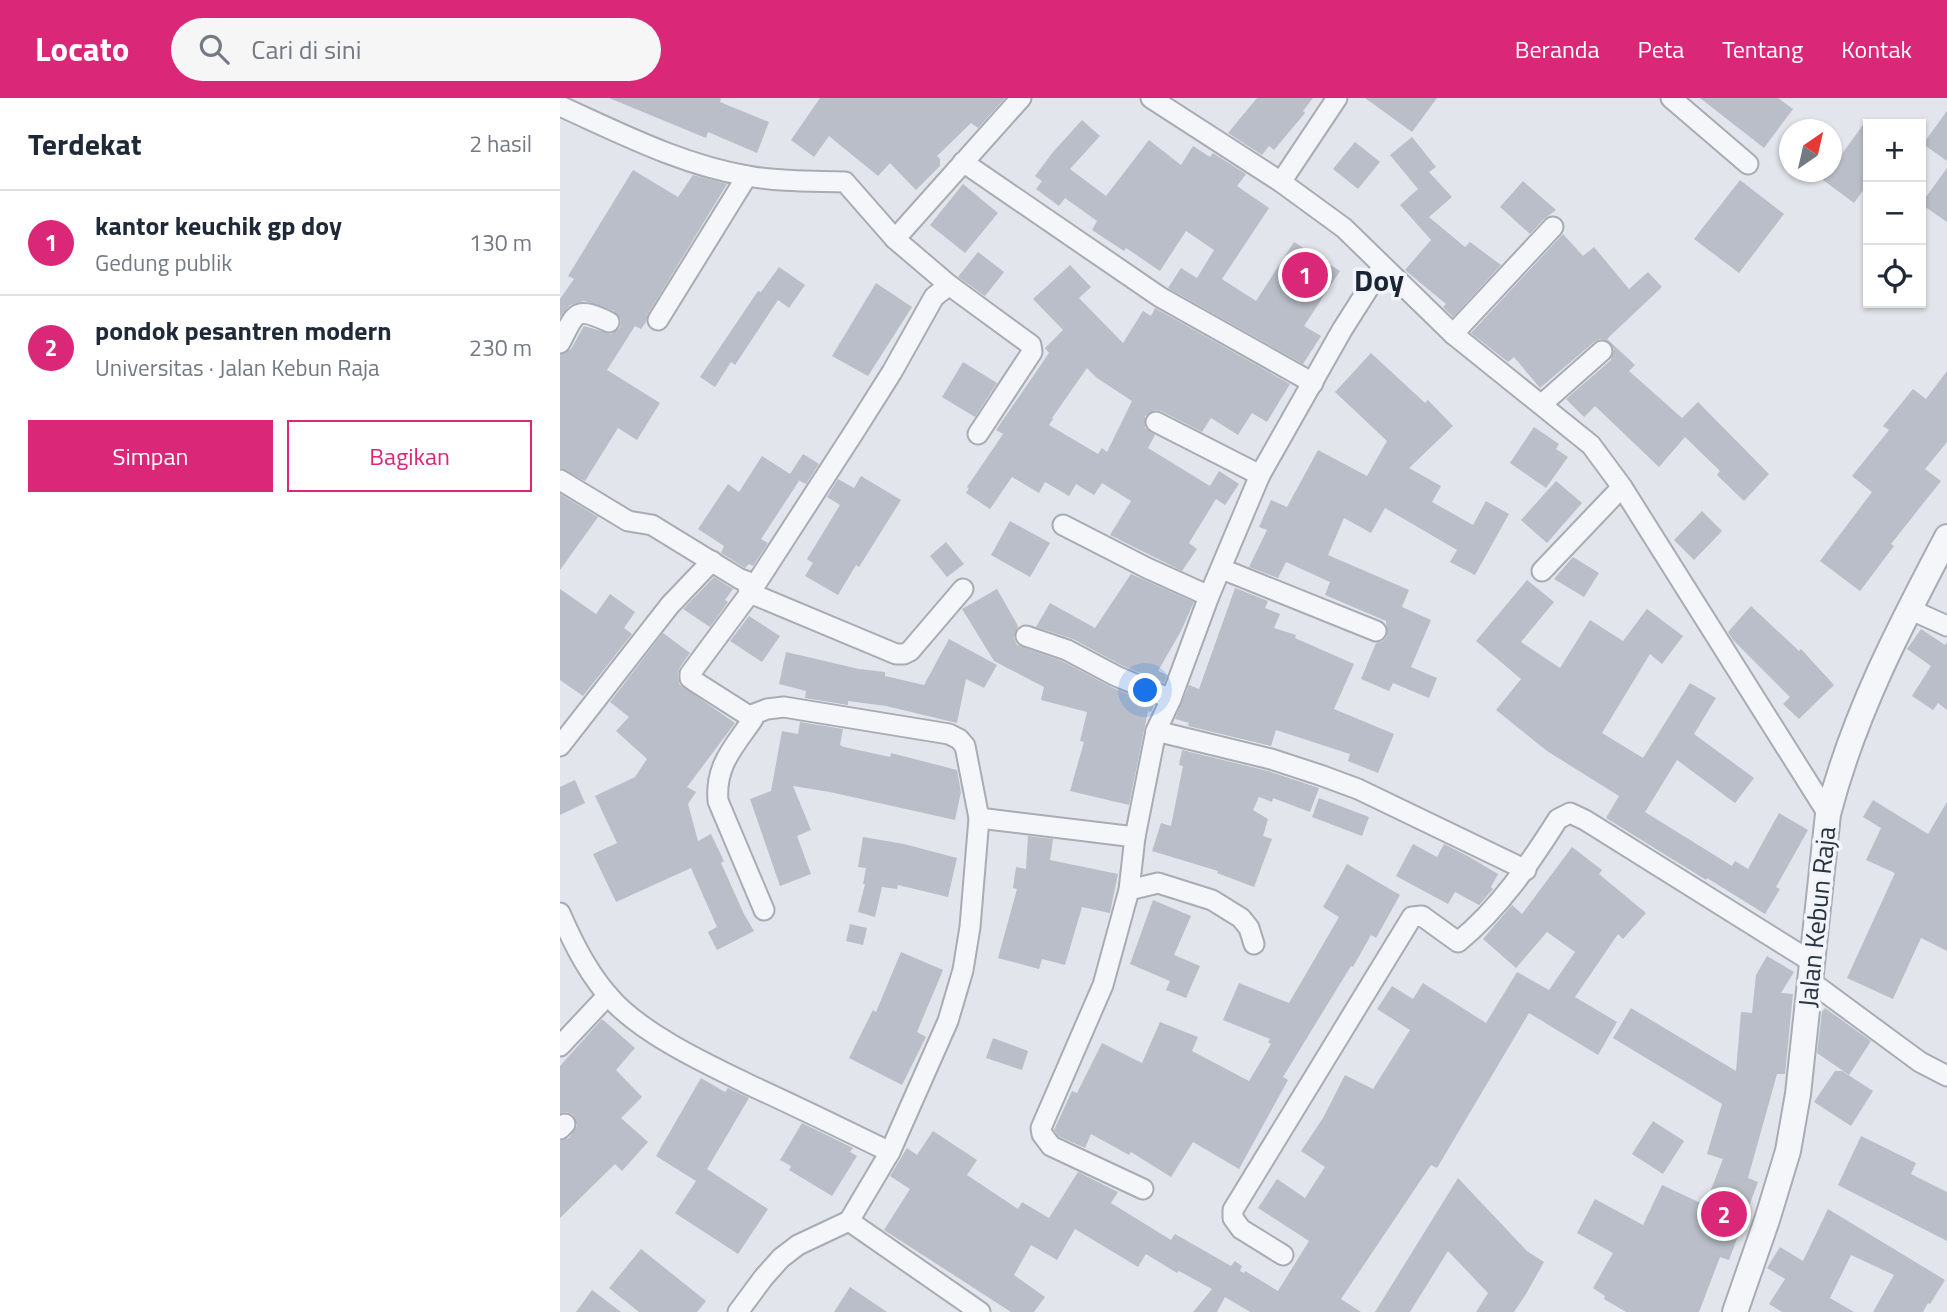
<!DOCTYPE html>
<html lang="id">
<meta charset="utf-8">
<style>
:root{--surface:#fff;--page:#f6f6f7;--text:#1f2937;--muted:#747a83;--line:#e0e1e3;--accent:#db2777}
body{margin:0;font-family:"Titillium Web",sans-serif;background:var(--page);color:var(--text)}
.controls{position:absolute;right:21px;top:21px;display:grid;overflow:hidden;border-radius:0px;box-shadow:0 2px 5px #0004}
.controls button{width:63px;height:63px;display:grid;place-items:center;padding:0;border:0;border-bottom:2px solid var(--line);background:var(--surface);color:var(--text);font:35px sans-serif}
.compass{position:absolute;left:1219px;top:21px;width:63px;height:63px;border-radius:50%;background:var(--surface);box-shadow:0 2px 5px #0004;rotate:34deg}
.you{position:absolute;left:586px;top:593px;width:24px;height:24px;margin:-18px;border:5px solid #fff;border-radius:50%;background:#1a73e8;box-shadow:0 0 0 10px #1a73e833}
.badge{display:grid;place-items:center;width:46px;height:46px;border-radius:50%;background:var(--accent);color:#fff;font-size:23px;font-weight:700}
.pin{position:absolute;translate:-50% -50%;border:4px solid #fff;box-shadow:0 2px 7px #0006}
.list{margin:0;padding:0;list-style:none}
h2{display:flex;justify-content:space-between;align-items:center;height:91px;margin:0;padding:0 28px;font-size:30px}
h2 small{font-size:23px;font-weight:400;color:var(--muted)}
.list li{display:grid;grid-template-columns:46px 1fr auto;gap:21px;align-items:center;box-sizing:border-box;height:105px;padding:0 28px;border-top:2px solid var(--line)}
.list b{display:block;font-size:26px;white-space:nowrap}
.list p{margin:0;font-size:23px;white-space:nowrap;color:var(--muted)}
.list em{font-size:23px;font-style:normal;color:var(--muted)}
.actions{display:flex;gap:14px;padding:21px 28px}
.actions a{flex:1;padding:16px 0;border:2px solid var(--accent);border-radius:0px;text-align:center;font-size:24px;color:var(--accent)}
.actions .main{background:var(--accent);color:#fff}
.icon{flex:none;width:38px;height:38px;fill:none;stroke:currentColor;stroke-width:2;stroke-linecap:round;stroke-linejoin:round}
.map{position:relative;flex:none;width:1387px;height:1214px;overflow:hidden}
header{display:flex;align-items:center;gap:42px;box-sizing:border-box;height:98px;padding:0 35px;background:var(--accent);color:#fff}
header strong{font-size:33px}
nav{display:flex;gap:38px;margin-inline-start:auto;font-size:24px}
.search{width:490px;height:63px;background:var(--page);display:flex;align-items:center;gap:18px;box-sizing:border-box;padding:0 24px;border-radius:38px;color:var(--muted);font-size:26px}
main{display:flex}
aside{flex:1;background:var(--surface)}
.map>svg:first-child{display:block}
.building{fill:#b9bec8;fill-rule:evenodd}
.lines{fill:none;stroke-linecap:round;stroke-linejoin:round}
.minor-casing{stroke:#a7acb5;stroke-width:23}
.tertiary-casing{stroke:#a7acb5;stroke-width:28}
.minor{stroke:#f5f6f9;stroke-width:19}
.tertiary{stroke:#f5f6f9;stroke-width:24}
.labels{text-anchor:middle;stroke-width:7;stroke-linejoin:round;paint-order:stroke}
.street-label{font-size:26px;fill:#293343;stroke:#f1f4f8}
.quarter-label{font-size:30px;font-weight:bold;fill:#1b2434;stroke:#f1f4f8}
</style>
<header>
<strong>Locato</strong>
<div class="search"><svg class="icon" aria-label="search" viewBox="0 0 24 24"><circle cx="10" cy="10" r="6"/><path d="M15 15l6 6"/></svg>Cari di sini</div>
<nav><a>Beranda</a><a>Peta</a><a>Tentang</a><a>Kontak</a></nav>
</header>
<main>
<aside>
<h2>Terdekat<small>2 hasil</small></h2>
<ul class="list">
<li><span class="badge">1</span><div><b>kantor keuchik gp doy</b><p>Gedung publik</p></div><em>130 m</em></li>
<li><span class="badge">2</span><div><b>pondok pesantren modern</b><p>Universitas · Jalan Kebun Raja</p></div><em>230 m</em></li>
</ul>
<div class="actions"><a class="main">Simpan</a><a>Bagikan</a></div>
</aside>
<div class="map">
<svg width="1387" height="1214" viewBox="0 0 1387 1214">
<rect width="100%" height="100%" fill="#e2e5eb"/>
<g class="building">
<path d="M49 0H161L160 4 209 24 197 55 148 34 146 40Z"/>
<path d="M260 0H445L418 30 411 25 377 58 380 61V68L356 92 330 65 318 78 269 38 254 59 231 42Z"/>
<path d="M697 0H753L743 13 745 15 714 52 709 48 702 57 668 35Z"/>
<path d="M805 0H877L852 34Z"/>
<path d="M1140 0H1218L1233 11 1204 50Z"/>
<path d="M1387 13V63L1363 46Z"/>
<path d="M1308 20V85L1294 105 1263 82Z"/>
<path d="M522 22 540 38 510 71 546 98 589 42 621 67 633 48 650 59 653 55 686 76 677 88 709 110 662 181 696 203 734 144 780 173 744 228 761 238 743 266 608 190 621 170 637 180 654 152 626 133 600 173 566 150 564 153 532 132 537 123 505 100 499 108 476 91 482 83 475 78 493 54Z"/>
<path d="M852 39 876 69 869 74 892 99 869 119 905 149 910 144 941 167 893 219 883 209 886 206 845 172 871 142 840 107 858 91 830 57Z"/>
<path d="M795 44 820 64 798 91 773 71Z"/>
<path d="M1387 70V124L1361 106Z"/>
<path d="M73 72 118 99 133 77 167 86 88 216 86 224 81 231 75 228 47 272 100 305 77 342 58 330 25 383 0 370V257L11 251 24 228 51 236 60 230 61 222 54 213 24 203 10 207 0 219V201L14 181 8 178Z"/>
<path d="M1180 82 1224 116 1179 175 1134 141Z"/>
<path d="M963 83 996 112 984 121 970 136 940 109Z"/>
<path d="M403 86 438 115 405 155 370 127Z"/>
<path d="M1003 136 1023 158 1034 149 1069 191 1088 174 1102 189 1047 241 1075 267 1069 273 1122 320 1138 304 1209 376 1184 403 1157 377 1160 373 1125 339 1099 369 1035 308 1024 319 1006 301 1051 262 1054 251 1047 242 1040 241 1034 244 980 290 954 259 948 264 911 235Z"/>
<path d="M418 154 444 174 425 198 398 179Z"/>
<path d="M510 167 531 189 519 200 563 245 583 213 591 218 595 210 730 286 707 324 692 315 678 337 651 320 642 334 601 313 595 312 585 318V330L595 337 588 350 650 388 659 373 679 386 665 407 656 401 629 445 637 451 622 473 550 437 571 403 542 385 534 397 516 386 509 398 485 384 479 395 452 379 430 411 406 395 409 390 407 389 443 336 436 332 489 255 485 250 503 232 473 201ZM527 270 537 280 572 303 547 354 542 350 538 356 489 327 493 321 492 320Z"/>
<path d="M219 169 245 187 229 210 218 202 175 267 171 264 155 289 140 279 198 193 201 194Z"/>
<path d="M316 185 352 209 308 278 272 258Z"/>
<path d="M811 255 865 305 868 302 893 328 849 370 881 388 872 404 913 427 926 403 949 416 915 477 890 464 897 452 825 410 811 435 784 420 768 457 849 492 842 509 871 522 851 569 877 580 869 600 833 585 829 593 801 581 816 545 823 543 827 538 826 523 765 497 770 484 726 464 718 480 689 469 707 432 699 429 711 402 727 409 758 352 807 378 827 343 775 294Z"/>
<path d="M403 264 437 285 415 319 382 299Z"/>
<path d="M1387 273V344L1365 371 1381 383 1331 446 1334 448 1300 493 1260 463 1312 394 1292 378 1329 332 1323 328 1353 291 1366 301Z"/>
<path d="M974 329 999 346 996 351 1008 359 986 390 950 365Z"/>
<path d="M243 356 259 366 246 386 236 381 239 383 201 441 208 445 193 468 189 466 185 470 161 455 164 448 138 431 168 386 179 394 202 358 230 376Z"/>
<path d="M301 378 341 402 299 469 296 467 278 497 245 478 253 465 247 461 280 407 267 399 278 381 294 390Z"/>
<path d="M996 383 1022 405 987 445 961 422Z"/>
<path d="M0 396 38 419 0 472Z"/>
<path d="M1142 413 1162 433 1134 462 1114 442Z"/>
<path d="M450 423 490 445 470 479 431 457Z"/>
<path d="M386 444 404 466 387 479 370 458Z"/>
<path d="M1013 459 1039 475 1024 499 994 481Z"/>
<path d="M571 476 634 504 621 533 598 573 607 577 604 585 561 567 513 541 476 529 490 505 535 530Z"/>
<path d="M154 479 173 491 165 502 168 504 150 529 123 511Z"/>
<path d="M967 482 994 504 961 544 1000 570 1030 522 1063 543 1087 511 1123 538 1102 566 1090 556 1042 635 1083 660 1130 585 1156 600 1134 636 1194 680 1175 705 1117 662 1085 714 1172 768 1175 763 1188 771 1219 715 1248 732 1216 789 1220 791 1205 816 1147 780 1146 782 1046 720 1059 698 987 653 936 612 961 581 916 543Z"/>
<path d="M675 490 708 503 705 510 720 516 714 530 736 537 735 540 794 566 774 611 834 636 818 675 788 663 790 656 716 632 711 648 628 628 629 625 615 621 629 587 639 591Z"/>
<path d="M0 491 36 516 50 496 75 514 64 530 72 536 23 598 0 582Z"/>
<path d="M437 491 458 528 454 540 457 547 502 563 551 589 594 607 591 614 588 613 569 707 510 693 524 644 520 643 527 614 481 602 484 589 434 563 402 511Z"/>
<path d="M1191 508 1239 553 1241 551 1274 587 1239 621 1223 606 1230 599 1173 542 1168 534Z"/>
<path d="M189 518 220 538 202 564 170 543Z"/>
<path d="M1361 531 1385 547 1387 544V612L1378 605 1373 612 1352 598 1371 568 1347 551Z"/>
<path d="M103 535 130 555 120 569 118 576 119 586 175 625 127 689 136 694 128 706 138 743 151 736 164 763 161 765 184 816 194 833 157 852 148 834 157 829 131 770 56 804 33 756 57 745 35 698 75 679 87 661 56 633 69 619 50 604Z"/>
<path d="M389 541 437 567 424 590 406 581 397 625 326 608 288 603V607L245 600 246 593 219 586 226 554 299 571 325 574V578L364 587Z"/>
<path d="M240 624 283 631 280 647 284 649 330 659 331 655 397 672 401 694 395 722 270 694 233 688 251 732 237 738 251 776 220 788 190 701 211 693 222 633 238 636Z"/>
<path d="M622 652 708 673 759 690 750 714 713 700 712 704 699 699 693 712 708 721 703 738 712 741 694 789 657 775 658 773 592 753 601 725 611 728 623 668 619 667Z"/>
<path d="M15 682 25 705 0 717V689Z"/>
<path d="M759 700 809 719 802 738 752 719Z"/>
<path d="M1313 702 1368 736 1387 704V853L1361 840 1333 901 1287 880 1335 775 1306 762 1321 730 1303 719Z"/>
<path d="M468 738 493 741 490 762 558 776 550 815 522 809 505 867 482 861 479 871 438 860 457 791 453 790 456 769 466 771Z"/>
<path d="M303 739 344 746 397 760 388 799 338 787 337 791 322 789 315 819 298 814 305 786H303L306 770 298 769Z"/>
<path d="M853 746 877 759 884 746 906 757 938 776 931 789 933 791 919 807 895 794 888 806 836 778Z"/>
<path d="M1012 749 1042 772 1039 776 1086 815 1063 841 1058 836 1015 899 1057 924 1038 957 969 915 877 1070 871 1067 781 1201 801 1214H690L665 1199 657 1214H633L652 1191 619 1173 617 1175 586 1156 578 1169 515 1131 497 1162 471 1147 454 1177 485 1199 474 1214H451L324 1132 350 1091 330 1078 347 1050 357 1057 373 1033 417 1062 407 1077 458 1111 462 1104 489 1120 518 1074 558 1094 551 1105 611 1142 615 1136 671 1168 675 1163 682 1168 680 1173 684 1175 685 1173 718 1193 749 1143 698 1110 717 1081 745 1100 765 1069 741 1053 763 1020 785 977 813 991 850 932 817 911 832 888 853 901 863 885 926 925 957 874 989 892 1015 854 987 834 956 870 923 841 952 807 962 816Z"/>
<path d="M787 766 840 797 816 840 811 837 793 869 791 868 723 979 728 982 679 1071 633 1044 611 1079 571 1054 569 1057 531 1036 525 1050 498 1038 494 1032 512 993 517 995 542 945 582 965 600 924 638 939 632 953 689 983 711 946 708 944 710 941 663 922 679 885 729 905 779 819 763 809Z"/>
<path d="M593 802 631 818 614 857 640 868 626 900 606 892 610 883 570 866Z"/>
<path d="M290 826 307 830 303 847 286 843Z"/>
<path d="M341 854 383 872 357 934 366 939 342 987 289 960 313 912 316 914Z"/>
<path d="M1207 858 1234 874 1221 895 1233 896 1225 976H1217L1188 1080 1198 1084 1169 1162 1160 1159 1139 1214H1066L1044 1201 1045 1198 1033 1190 1053 1155 1017 1135 1035 1101 1083 1127 1102 1087 1145 1107 1163 1061 1147 1056 1162 1006 1053 940 1071 910 1176 973 1181 914 1192 915 1196 877Z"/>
<path d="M1265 910 1311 943 1289 977 1257 955 1262 914Z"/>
<path d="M42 921 75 950 56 972 82 999 61 1020 88 1044 62 1073 55 1066 0 1120V1043L9 1040 17 1028 13 1017 7 1014 0 1015V968Z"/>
<path d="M433 940 468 953 462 972 426 960Z"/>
<path d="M1275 973H1282L1313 993 1291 1028 1254 1004Z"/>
<path d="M141 980 165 994 168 990 189 1000 147 1071 208 1111 178 1156 115 1115 136 1083 96 1058Z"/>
<path d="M1093 1023 1124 1043 1103 1076 1072 1056Z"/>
<path d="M242 1025 293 1050 290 1054 297 1058 272 1098 229 1072 231 1068 220 1062Z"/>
<path d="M1301 1038 1356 1065 1351 1076 1387 1094V1143L1278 1087Z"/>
<path d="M898 1080 967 1153 984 1164 966 1196 954 1214H916L928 1195 888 1153 850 1214H815Z"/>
<path d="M1268 1111 1385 1182 1370 1206 1368 1205 1363 1214H1313L1334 1177 1291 1157 1270 1200 1294 1214H1222L1209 1206 1225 1181 1207 1170 1220 1149 1243 1163Z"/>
<path d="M81 1151 146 1203 137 1214H79L49 1190Z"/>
<path d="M290 1189 327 1214H274Z"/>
<path d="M32 1192 61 1214H16Z"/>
</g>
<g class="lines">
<g class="minor-casing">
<g id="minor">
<path d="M591 0 721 84 784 130 893 236 1031 347 1062 389 1268 716"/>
<path d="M1111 0 1188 66"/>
<path d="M0 8C60 35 122 67 188 78 219 84 253 83 285 84L335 141 461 0"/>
<path d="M403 64 600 199 753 285"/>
<path d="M721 84 777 0"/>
<path d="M389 187 471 247 472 254 418 336"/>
<path d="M98 222 187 78"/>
<path d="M893 236 993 129"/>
<path d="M0 245C16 214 15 208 49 224"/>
<path d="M982 306 1042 253"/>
<path d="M596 324 700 377"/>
<path d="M0 382 68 423 92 427 180 481 186 483 190 495"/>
<path d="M503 427 587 470 649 498"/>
<path d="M662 471 816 533"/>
<path d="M982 473 1062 389"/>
<path d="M190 495 336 556H344L350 553 403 491"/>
<path d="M1349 511 1387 528"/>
<path d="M466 538 507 552 556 578 611 601"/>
<path d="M189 618 134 583 130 580V576L190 495 296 331 332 274 374 199 389 187 335 141"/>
<path d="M596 633 711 661 760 677 798 691 966 772"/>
<path d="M0 648 110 507 152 463"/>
<path d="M575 739 569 792 543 887 481 1030 482 1036 491 1048 583 1091"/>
<path d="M569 792 598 785 652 802 681 820 689 830 694 846"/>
<path d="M204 812 158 703C155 667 174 649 193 621L189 618 207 611 224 609 389 636 399 641 405 648 419 720 575 739 596 633 611 601 649 498 700 377 782 232 822 169"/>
<path d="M0 815C14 847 31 881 56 906 90 940 151 968 194 989 240 1010 285 1032 330 1054"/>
<path d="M1250 883 1360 964 1387 978"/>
<path d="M0 948 48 897"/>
<path d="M0 1031 5 1026"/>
<path d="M289 1123 420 1214"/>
<path d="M723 1157 681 1131 673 1120V1112L852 819 862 818 898 844C940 810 970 765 998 721L1010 715 1025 722 1252 864"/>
<path d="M178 1214 204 1179 221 1160 238 1147 289 1123 330 1054 388 923 403 872 410 829 419 720"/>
</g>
</g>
<g class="tertiary-casing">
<path id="tertiary" d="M1175 1214 1207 1122 1228 1053 1238 996 1268 716C1294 616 1339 530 1387 439"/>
</g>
<use href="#minor" class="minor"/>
<use href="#tertiary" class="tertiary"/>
</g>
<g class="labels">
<g class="street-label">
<text transform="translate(1257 819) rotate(-84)" y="9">Jalan Kebun Raja</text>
</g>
<g class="quarter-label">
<text x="819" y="193">Doy</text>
</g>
</g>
</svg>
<div class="controls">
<button>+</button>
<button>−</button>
<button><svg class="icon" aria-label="locate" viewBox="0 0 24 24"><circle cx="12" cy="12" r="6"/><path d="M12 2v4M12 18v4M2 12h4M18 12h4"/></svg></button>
</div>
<svg class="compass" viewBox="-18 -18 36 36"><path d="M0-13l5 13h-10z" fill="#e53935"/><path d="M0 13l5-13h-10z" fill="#747a83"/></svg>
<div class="you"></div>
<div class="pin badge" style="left:745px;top:177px">1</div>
<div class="pin badge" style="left:1164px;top:1116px">2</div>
</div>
</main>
